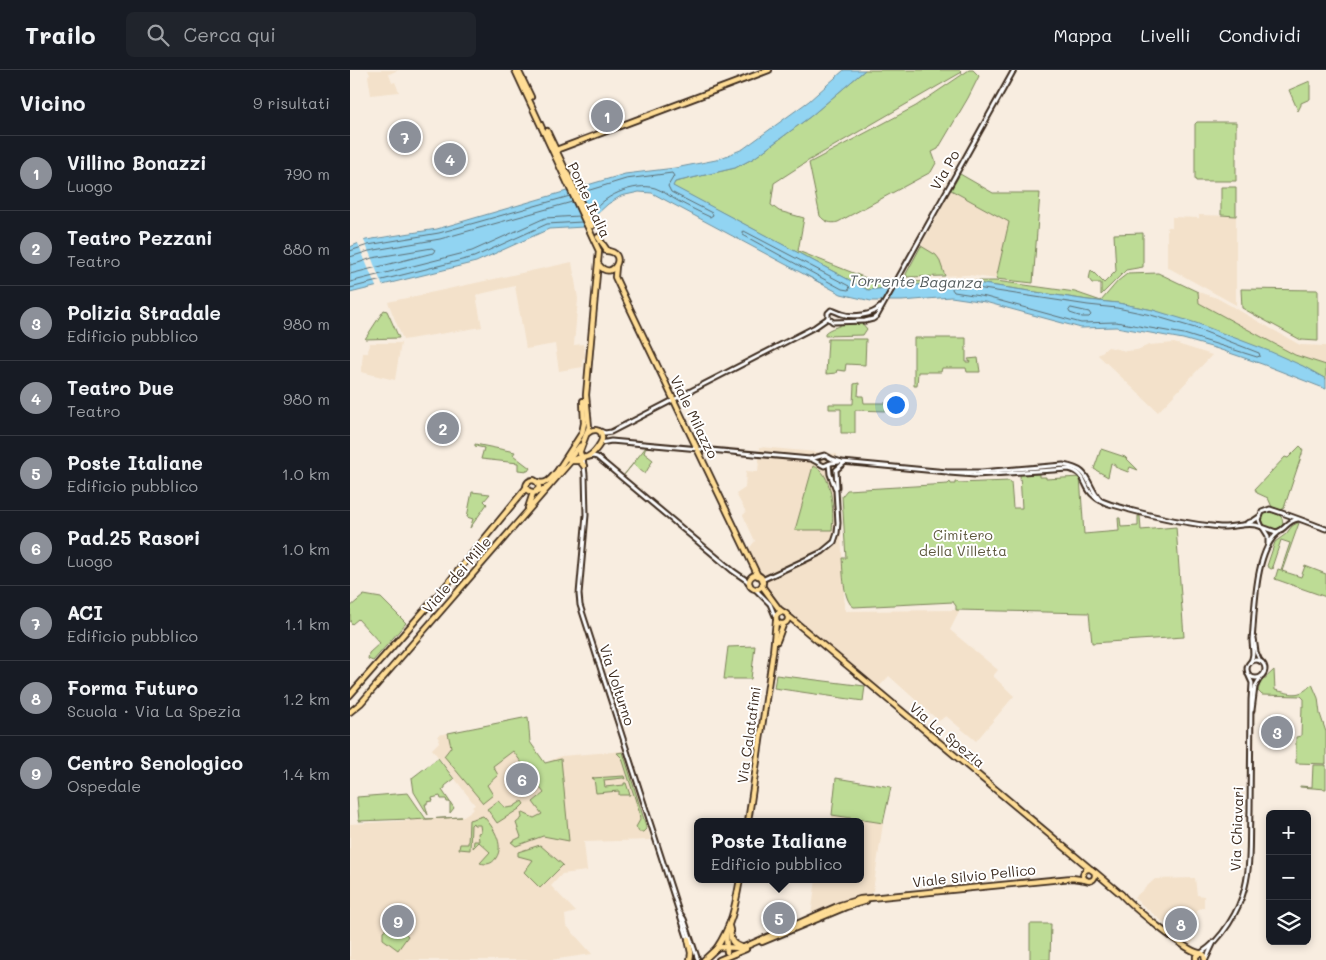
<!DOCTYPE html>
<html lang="it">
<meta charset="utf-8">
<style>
:root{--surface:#171b24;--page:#20242c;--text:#f1f3f6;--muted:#9ea1a6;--line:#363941;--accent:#8c9099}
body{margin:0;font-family:Mali,sans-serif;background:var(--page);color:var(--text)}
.controls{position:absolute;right:15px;bottom:15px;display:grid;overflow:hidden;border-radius:8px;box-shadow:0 2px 8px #0003}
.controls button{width:45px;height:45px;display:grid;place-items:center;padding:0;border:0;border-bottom:1px solid var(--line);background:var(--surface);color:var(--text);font:25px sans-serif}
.you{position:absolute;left:545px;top:334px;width:18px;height:18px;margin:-12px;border:4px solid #fff;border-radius:50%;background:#1a73e8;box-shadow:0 0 0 8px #1a73e833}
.badge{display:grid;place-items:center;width:32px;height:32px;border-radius:50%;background:var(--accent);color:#fff;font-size:16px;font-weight:700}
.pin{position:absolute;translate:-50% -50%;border:2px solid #fff;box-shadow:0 1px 5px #0006}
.popup{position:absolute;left:344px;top:748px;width:170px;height:65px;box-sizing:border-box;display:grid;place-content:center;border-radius:8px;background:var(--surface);filter:drop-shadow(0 1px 4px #0005);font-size:16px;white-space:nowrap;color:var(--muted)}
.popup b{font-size:19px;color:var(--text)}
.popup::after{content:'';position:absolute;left:50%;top:100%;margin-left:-10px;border:10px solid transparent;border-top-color:var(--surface)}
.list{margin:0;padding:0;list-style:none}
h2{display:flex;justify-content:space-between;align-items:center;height:65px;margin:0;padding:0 20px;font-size:21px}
h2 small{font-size:16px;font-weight:400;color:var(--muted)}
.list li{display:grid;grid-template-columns:32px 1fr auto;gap:15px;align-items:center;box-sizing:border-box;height:75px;padding:0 20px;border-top:1px solid var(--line)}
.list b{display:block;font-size:19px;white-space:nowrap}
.list p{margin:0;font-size:16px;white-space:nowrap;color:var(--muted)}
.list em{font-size:16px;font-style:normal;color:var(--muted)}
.icon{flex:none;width:28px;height:28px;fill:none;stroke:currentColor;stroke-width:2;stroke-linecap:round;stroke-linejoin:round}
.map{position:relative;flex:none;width:976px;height:890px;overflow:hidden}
header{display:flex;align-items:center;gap:30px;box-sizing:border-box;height:70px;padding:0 25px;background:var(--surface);border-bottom:1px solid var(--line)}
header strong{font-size:24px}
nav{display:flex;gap:28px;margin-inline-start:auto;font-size:18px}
.search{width:350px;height:45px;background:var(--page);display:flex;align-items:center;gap:12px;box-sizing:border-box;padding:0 18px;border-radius:8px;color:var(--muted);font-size:19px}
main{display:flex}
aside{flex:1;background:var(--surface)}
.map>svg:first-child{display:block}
.built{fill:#f3e1ca}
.green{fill:#bddc95;stroke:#7c835a}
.water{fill:#91d4f2;stroke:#6f909d}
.pier{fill:#f8ede0}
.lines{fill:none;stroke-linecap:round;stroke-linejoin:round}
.shore{stroke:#5d6e73;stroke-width:1}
.stream{stroke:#6f909d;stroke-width:1}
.minor-casing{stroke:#3b2a1e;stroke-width:7}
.major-casing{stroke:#3b2a1e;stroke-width:8}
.minor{stroke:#fff;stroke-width:3}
.major{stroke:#ffdd96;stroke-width:4.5}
.labels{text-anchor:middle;stroke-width:4;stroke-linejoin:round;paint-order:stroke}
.street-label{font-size:14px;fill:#3b2a1e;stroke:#fff}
.park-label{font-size:14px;fill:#5c563c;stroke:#fff}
.water-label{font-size:15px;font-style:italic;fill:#555d5e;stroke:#fff}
</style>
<header>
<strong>Trailo</strong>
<div class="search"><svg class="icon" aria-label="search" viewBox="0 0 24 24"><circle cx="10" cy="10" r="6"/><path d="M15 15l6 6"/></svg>Cerca qui</div>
<nav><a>Mappa</a><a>Livelli</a><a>Condividi</a></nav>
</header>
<main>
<aside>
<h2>Vicino<small>9 risultati</small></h2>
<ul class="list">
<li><span class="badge">1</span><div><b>Villino Bonazzi</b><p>Luogo</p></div><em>790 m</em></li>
<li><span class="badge">2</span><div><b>Teatro Pezzani</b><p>Teatro</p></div><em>880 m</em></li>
<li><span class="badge">3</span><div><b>Polizia Stradale</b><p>Edificio pubblico</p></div><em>980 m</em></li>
<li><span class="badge">4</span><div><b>Teatro Due</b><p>Teatro</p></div><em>980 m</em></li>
<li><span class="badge">5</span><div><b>Poste Italiane</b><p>Edificio pubblico</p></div><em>1.0 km</em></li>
<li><span class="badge">6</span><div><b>Pad.25 Rasori</b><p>Luogo</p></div><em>1.0 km</em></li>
<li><span class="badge">7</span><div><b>ACI</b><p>Edificio pubblico</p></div><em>1.1 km</em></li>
<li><span class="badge">8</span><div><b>Forma Futuro</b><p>Scuola · Via La Spezia</p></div><em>1.2 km</em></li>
<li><span class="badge">9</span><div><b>Centro Senologico</b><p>Ospedale</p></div><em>1.4 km</em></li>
</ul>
</aside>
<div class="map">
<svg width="976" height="890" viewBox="0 0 976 890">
<rect width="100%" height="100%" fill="#f8ede0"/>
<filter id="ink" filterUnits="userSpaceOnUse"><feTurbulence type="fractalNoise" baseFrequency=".02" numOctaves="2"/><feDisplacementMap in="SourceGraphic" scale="10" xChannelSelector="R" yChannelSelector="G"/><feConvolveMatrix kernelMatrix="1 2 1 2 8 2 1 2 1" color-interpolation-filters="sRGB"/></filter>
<g filter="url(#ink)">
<g class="built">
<path d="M18 0H48L39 4 42 13 45 12 49 22 21 25 18 6 20 5Z"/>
<path d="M601 120 659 152 646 209 619 205 557 207 556 204Z"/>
<path d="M849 145 886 146V235L817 197V157H822V147L849 148Z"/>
<path d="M222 192 228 229 224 275 233 274 236 288 232 289 233 297 209 301 205 274 176 279 165 216 126 225 132 257 53 270 38 232Z"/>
<path d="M848 222 867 228 950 275 976 276V295L945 285 865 242 849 233Z"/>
<path d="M19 273H51L45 310 11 302 13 283H18Z"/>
<path d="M824 273 862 285 808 342 748 285 758 277 776 281 787 280 799 275Z"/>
<path d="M410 377 487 384 495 541 610 540 600 560 648 600 643 606 664 626 626 671 596 646 589 651 539 606 525 621 438 550 418 529 398 480 405 471 393 445 396 442 386 424 395 418 396 401 408 402Z"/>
<path d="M178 647 180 672 195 693 211 686 274 681 301 770 234 772 237 801 212 804 201 816 226 842 215 845 216 855 242 884 200 890H0V754L112 747 124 739 122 737 125 735 82 679 89 672 88 665Z"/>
<path d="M482 745 533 753 523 821 520 825 497 830 461 846 466 809H510V752H481Z"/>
<path d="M845 808 847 825 854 826V837L847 840 846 867 841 875 784 828 805 809Z"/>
</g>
<g class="green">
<path d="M515 0H610L612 2 458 91 424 113 421 135 429 141 454 148 448 181 526 212 646 211 725 222 751 231 768 211 777 204 808 203 848 222 849 233 945 285 976 295V309L952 296 803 240 768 233 738 230 620 212 585 213 518 220 322 116 325 112 385 98 404 88 461 46Z"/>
<path d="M619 0H623L629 6 618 28 588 79 582 82 586 93 581 102 488 152C481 154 475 152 470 146L459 93 566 36Z"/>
<path d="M960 11V29L951 33V35L948 41 939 20Z"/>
<path d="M847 52H886V111H846L845 109V54Z"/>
<path d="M610 104 643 123H690L683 213 646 209 659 152 601 120Z"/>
<path d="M871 117H886V146L871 145Z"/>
<path d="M793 163V197L776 200 751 225V213H742L739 209 741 200 754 213 766 201 764 164Z"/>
<path d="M571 176 586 185 589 189 595 206 557 207 556 204Z"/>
<path d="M891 219 968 220V271L951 270 892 238Z"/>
<path d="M34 240 37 241 49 268 15 269Z"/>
<path d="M504 251 512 253 517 259 513 265 475 266V263C481 257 489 258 495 252Z"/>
<path d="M564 268H616V292H620L618 289 628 288 630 302H617L616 298H592L591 302H568L567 316H564Z"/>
<path d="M478 269H516L515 295 496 294 495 301 487 300 486 303 476 304Z"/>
<path d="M509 313 508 326H513L514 333H536V341L505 340V363H491V339H479V334H503L504 314Z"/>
<path d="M125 374 165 382 163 385 180 398 178 401 168 400V393L131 389 134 378 125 376Z"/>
<path d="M950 376 953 379 952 384 934 438 931 440 922 437 918 428 907 423 905 419 935 387 938 388Z"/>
<path d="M296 377 294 383 303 390 295 404 283 394 274 405Z"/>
<path d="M751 379 775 387 788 400 780 397 778 402 765 397V395L761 393 758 407 744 399Z"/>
<path d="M463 396C483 401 484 443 482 460H445Z"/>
<path d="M689 404V407H696V409L730 407 734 464 769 461 768 448H770L771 457 788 456V446H790L791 460 826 457 834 567 742 573 739 543 606 540V536L603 532 504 537C493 532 493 501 492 488H496L492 426 497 420 598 414 600 412 601 414H605V412H608V413L659 411 661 412 663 438H672L670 405Z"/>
<path d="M122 422 140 424 134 431 137 434 120 458 123 449 117 447Z"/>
<path d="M921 442 929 445 932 448 933 454 930 458 923 459 912 454 911 447 913 444Z"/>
<path d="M947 453H949L932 501 951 507 955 496 976 504V527L925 509 928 499 931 500 940 473 931 470 922 497 924 498 921 499 917 496 925 472 936 464 942 456Z"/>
<path d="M14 525 31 528 56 553 23 591 18 589 19 583 30 573 8 549 2 554 0 551V537Z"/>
<path d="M405 576 401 609H374L378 577Z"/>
<path d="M924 600 925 620C942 624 949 628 962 614L968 628 970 644 976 662V694L946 693V667L951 666 952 636H954V629L951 626 912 625 908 621 910 613Z"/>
<path d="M426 605 515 616 513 631 424 618Z"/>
<path d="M178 647 180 672 195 693 211 689 219 771 193 766 166 776 161 772 171 767 166 753 172 748 171 742 184 748 192 744 183 732 194 723 163 681 143 696 148 705 137 715 143 725 133 733 94 686 101 677 98 663Z"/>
<path d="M273 682 296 756V759L293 762H289L286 757 290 750 289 741 272 688 267 683Z"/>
<path d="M88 688 104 709 95 716V718L92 720 104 738 100 743V732H97L96 729H91L90 726 82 728 83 731 77 732V734H75L78 745 64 722 62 708Z"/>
<path d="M963 695H976V719L950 717V716L962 717Z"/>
<path d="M274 706 275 709 273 708 254 710 255 717 274 715V713H276L280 725H269V721L246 723 244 709 242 708Z"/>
<path d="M486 708 541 717 533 753 482 745Z"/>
<path d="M58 723 76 749 111 747 60 750V749L9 751 7 727Z"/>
<path d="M148 731 156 738 163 737 172 731 174 734 169 739 147 753 137 739Z"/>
<path d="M133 746C143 756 155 775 146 788 142 794 137 795 130 793L140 782 129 772 123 778 124 771H129L128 763 131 762 130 755H124L123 753 121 755 120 780 109 779 110 774H118L119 750Z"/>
<path d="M190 775 213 795 190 818 174 802 183 790 168 786V782Z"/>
<path d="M680 854H701L700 890H680Z"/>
<path d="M51 859 58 866 48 880 33 869V861L34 860Z"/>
</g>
<path class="water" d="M494 0H515L461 46 404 88 385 98 325 112 323 116 518 220 585 213 620 212 738 230 768 233 803 240 846 253 919 281 953 296 976 309V319L912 294 868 279 833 269 795 262 766 257 731 258 635 232 601 227 552 231H521L491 224 302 123 289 122 271 126 258 134 247 144 244 151 234 157 199 159 126 192 0 223V177L16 170 87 159 275 104 325 98 366 90 393 79 459 31Z"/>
<path class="pier" d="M13 168 22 189 33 217 27 219 7 171Z"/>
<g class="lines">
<g class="shore">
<path d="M230 123 276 109 322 103 324 106 318 116 321 122 362 143 363 145 360 147C349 142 339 137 328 131 320 127 314 121 305 118 285 112 250 126 241 146"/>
<path d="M394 161 499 216 500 219 498 220 492 219 393 165 392 162Z"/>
<path d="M0 181 18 175 89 163 220 126"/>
<path d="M0 187 19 181 90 169 222 132"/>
<path d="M0 195 8 193 22 188 82 178 85 180 83 183 0 204"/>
<path d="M0 212 122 181 195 148 229 146"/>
<path d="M604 217H620L738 235 767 238 801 245 845 258 909 283 910 286 907 287 834 264 766 252 731 253 636 227 604 222 602 219Z"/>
<path d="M0 218 124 187 197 154 232 152"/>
<path d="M721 238 739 242 741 245 739 247H732L720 243 719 241Z"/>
</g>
<path class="stream" d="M456 205 474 215"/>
<g class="minor-casing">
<g id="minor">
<path d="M478 248 483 252 515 251 523 249 527 246 664 0"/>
<path d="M478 248V243L481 240C486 241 488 243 492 244 503 248 523 245 530 237"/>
<path d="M250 361 255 363 261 362 465 257 478 248"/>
<path d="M251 373 261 371 460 389 475 385 482 389 492 392 597 402H631L713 395C742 400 734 411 750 430"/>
<path d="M233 387 235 405 236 445 229 524 230 535 338 870"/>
<path d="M239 387 243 386 247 387 383 501 396 510 400 514"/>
<path d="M461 389 474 396 481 393 489 392"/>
<path d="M599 403 625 405 719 399C738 404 732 417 744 426 752 434 769 436 780 440 809 448 840 454 870 457 884 458 899 451 912 457"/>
<path d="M487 417 486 400 494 393"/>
<path d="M948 449C936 451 936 460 926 462L912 457 909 450 912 442 920 439C939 445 957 452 976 459"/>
<path d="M897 453 903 451 909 447"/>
<path d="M913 458 918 466V476"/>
<path d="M412 510 472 482 484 472 487 463 488 453 486 420 480 404 479 394"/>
<path d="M405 519 420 534 425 546"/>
<path d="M904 568 906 582 910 591"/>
<circle cx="906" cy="599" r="9"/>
<path d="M900 593C905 585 902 579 902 570 905 542 904 479 930 461"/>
<path d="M902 640 905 617 910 608"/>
<path d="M330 843 334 849 348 890"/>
<path d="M851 883C872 870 889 841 895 817 901 793 899 766 900 741 900 704 901 667 901 630L902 613 898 604"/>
<path d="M856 889 864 872"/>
</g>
</g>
<g class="major-casing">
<g id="major">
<path d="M165 0 249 181 236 325 239 357 230 381V384L233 387"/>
<path d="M168 0 181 27"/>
<path d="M197 61 242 156"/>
<path d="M206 80 419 0"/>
<path d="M248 167 257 180"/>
<path d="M249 195C263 213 279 181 256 181"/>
<path d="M266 196 265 207 273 224 408 506"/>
<path d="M219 389 230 376"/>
<path d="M222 391H230L234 396"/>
<path d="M208 400 232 363 234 353 233 331"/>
<path d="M188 412C198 416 203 405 210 398"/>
<path d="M176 418C181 426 191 421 198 417"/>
<path d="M178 438 183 423"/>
<circle cx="406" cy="512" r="7"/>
<path d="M412 516 429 539 433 542"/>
<circle cx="432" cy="548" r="6"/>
<path d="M437 545 743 801"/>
<path d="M427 571 433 555"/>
<path d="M0 625 94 518 176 418C176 413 179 410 184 410L188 413 189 418 185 422"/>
<path d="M0 642 11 633 221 391C229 385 234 390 239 386 244 383 253 372 252 367 252 358 242 359 238 363"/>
<path d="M398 752 423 582 426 551"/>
<circle cx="739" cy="805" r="6"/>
<path d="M745 802 772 825"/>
<path d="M771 824C781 836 836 881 849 883"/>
<path d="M379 856C383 867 376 871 391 877"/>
<path d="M376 864 377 882"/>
<path d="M338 869 341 883 340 890"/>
<path d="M412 872 496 837 516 831"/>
<path d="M366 879C382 855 385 837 390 809"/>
<path d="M354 890 368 877 392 878 490 835 510 829 722 808 736 810"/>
<path d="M369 890 396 879"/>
<path d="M846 890V886L850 883 854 885 855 890"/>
</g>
</g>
<use href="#minor" class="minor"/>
<use href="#major" class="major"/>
</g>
</g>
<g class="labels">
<g class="street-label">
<text transform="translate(595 100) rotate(-60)" y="5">Via Po</text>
<text transform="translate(239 130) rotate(65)" y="5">Ponte Italia</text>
<text transform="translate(344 347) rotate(64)" y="5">Viale Milazzo</text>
<text transform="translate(107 505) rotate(-49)" y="5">Viale dei Mille</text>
<text transform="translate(267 615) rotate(72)" y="5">Via Volturno</text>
<text transform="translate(399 665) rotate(-82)" y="5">Via Calatafimi</text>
<text transform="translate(597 665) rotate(40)" y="5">Via La Spezia</text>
<text transform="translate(887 759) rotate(-88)" y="5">Via Chiavari</text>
<text transform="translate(624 806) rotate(-6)" y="5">Viale Silvio Pellico</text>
</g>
<g class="park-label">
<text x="613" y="470">Cimitero<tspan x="613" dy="16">della Villetta</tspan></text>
</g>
<g class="water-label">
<text transform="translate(566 212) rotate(1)" y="5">Torrente Baganza</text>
</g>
</g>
</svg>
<div class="controls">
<button>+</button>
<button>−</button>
<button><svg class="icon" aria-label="layers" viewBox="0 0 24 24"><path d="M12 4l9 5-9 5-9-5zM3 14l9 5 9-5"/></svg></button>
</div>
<div class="you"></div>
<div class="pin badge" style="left:257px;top:46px">1</div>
<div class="pin badge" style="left:93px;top:358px">2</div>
<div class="pin badge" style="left:927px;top:662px">3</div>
<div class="pin badge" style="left:100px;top:89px">4</div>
<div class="pin badge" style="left:429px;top:848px">5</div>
<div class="popup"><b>Poste Italiane</b>Edificio pubblico</div>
<div class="pin badge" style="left:172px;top:709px">6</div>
<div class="pin badge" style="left:55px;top:67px">7</div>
<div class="pin badge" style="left:831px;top:854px">8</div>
<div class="pin badge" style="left:48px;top:851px">9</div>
</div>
</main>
